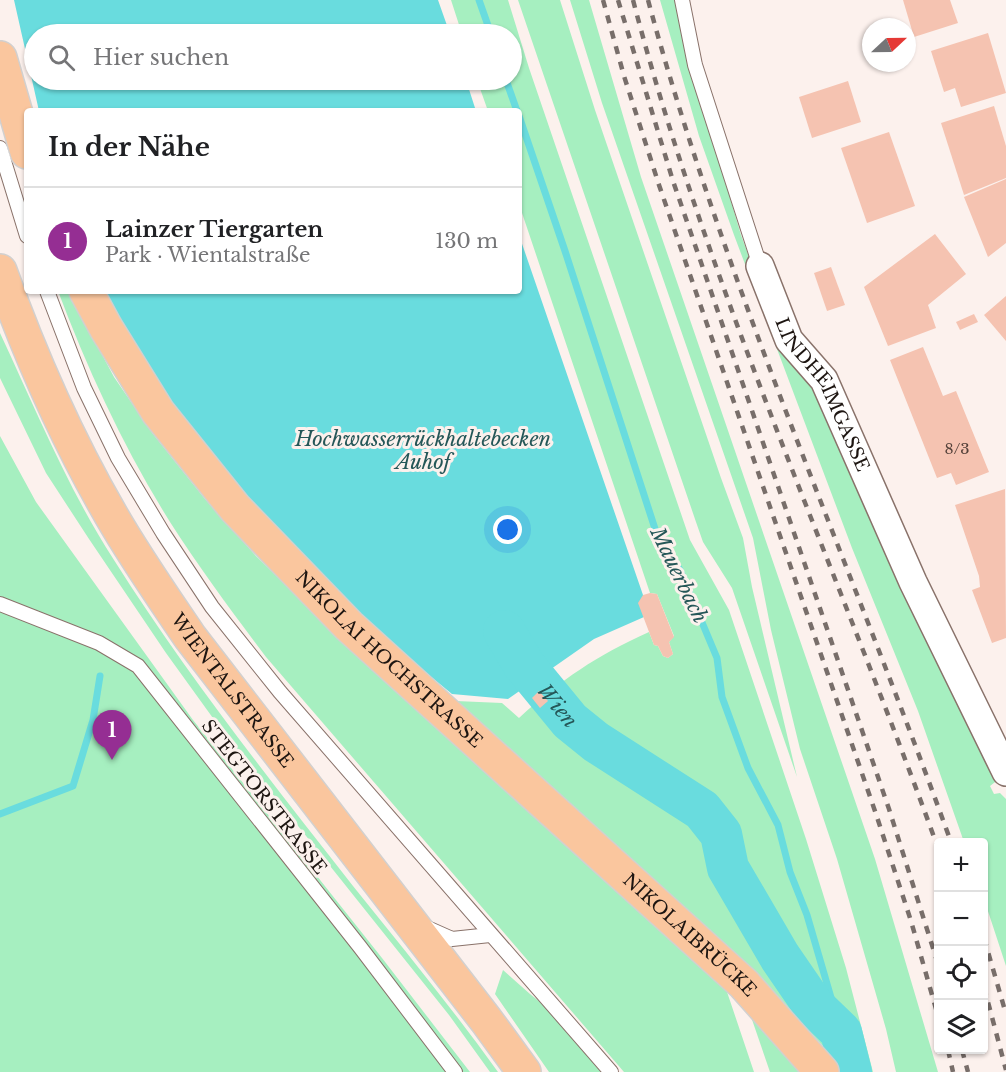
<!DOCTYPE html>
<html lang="de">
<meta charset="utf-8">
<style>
:root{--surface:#fff;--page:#f2f2f2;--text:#202124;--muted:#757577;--line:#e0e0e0;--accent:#952e93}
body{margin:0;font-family:"Libre Baskerville",serif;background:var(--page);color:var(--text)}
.controls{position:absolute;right:18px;bottom:18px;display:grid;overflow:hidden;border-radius:6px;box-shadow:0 2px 4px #0004}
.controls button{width:54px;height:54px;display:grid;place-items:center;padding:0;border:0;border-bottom:2px solid var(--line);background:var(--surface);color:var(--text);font:30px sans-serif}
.compass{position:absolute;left:862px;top:18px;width:54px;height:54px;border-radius:50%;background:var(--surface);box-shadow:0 2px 4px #0004;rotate:68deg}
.you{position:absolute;left:508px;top:530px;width:21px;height:21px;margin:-15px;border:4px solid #fff;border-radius:50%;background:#1a73e8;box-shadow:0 0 0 9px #1a73e833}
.badge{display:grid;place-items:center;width:39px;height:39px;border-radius:50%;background:var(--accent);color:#fff;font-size:20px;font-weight:700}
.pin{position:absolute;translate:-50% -50px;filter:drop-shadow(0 2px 3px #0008)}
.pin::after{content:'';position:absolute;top:32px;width:21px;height:18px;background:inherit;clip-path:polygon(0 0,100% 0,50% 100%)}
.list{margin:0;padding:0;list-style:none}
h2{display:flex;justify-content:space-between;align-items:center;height:78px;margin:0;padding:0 24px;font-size:26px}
h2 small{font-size:20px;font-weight:400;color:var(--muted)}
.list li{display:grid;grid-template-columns:39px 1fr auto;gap:18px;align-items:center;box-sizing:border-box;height:108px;padding:0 24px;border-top:2px solid var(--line)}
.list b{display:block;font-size:22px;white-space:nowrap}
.list p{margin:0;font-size:20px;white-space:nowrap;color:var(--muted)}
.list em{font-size:20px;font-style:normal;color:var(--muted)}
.icon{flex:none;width:33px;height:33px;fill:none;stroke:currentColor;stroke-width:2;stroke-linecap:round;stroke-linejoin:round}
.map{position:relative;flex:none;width:1006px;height:1072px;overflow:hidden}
.search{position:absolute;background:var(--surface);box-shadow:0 2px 4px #0004;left:24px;top:24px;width:498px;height:66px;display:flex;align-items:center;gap:15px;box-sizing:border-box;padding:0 21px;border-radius:33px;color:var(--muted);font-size:22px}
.panel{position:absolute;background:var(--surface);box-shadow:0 2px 4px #0004;left:24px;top:108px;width:498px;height:186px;border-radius:6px}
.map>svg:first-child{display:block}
.green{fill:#a6efc0}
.water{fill:#69dcde}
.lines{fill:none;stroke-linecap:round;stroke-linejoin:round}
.stream{stroke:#69dcde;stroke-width:7}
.river{stroke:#69dcde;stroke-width:42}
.building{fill:#f5c3b1}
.lane-casing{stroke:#89726a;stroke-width:16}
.street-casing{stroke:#89726a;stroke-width:30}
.primary-casing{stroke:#d2d0cf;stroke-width:36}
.lane{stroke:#fff;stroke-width:14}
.street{stroke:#fff;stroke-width:27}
.primary{stroke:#fac69e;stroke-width:33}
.rail{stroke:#786e6a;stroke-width:4.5;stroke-dasharray:8 8;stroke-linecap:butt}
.labels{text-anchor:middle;stroke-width:6;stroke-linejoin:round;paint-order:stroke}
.number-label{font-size:15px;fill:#534039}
.street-label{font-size:18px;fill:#1d1511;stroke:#fcf1ed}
.water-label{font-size:20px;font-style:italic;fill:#255758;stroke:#fcf1ed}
</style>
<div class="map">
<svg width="1006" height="1072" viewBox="0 0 1006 1072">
<rect width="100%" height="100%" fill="#fcf1ed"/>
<g class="green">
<path d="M451 0H508L529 68 690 540 729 610 806 839 846 968 873 1072H847L744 961 456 701 502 703 519 718C562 679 596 656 649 632L654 645 658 646 663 656 668 658 673 654 669 642 674 636 657 594 650 593 519 204V111H488L477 80H512V34H462Z"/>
<path d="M518 0H560L595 110 721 478 743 538 752 587 797 777 732 588 703 542 696 522Z"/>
<path d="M570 0H589L641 177 875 859 938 1072H896L886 1029 837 859 800 749 771 630 753 538 602 103Z"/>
<path d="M660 0H676L691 66 741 235 769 311 819 382 999 779 990 786 994 794 1000 793 1006 799V966L984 899V842H964L918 711 852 548 734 235 699 136Z"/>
<path d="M58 291H68L114 377 153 434 205 499 256 556 325 623 724 983 754 1072H624L266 657C233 613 200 569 170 522 125 450 88 371 58 291Z"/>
<path d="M0 333C36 410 68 489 114 560 186 674 270 780 353 886 402 947 452 1008 498 1072H490L449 1015 223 732 166 653 89 539 46 473 0 378Z"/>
<path d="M0 436 36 502 193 720 382 958 470 1072H0Z"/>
<path d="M503 970 530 994 571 1027 605 1072H549L495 994Z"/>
<path d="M747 1005 807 1072H770Z"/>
</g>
<g class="water">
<path d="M14 0H438L450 34H34V80H466L476 111H39Z"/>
<path d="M519 235 643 595 644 617 594 639 508 699 452 694 356 615 211 460 112 312 103 291H519Z"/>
</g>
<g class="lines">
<g class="stream">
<path d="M479 0 491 34"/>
<path d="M506 80 517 111"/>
<path d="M519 116 565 251 658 538 680 570 717 658 722 697 748 768 778 825 790 872 807 915 841 1032"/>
<path d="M0 814 73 786 93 720 100 676"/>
</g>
<path class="river" id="s1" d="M504 631 524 665 570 721 596 742 702 810 721 834 728 868 780 957 813 1005 841 1032 851 1072"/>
</g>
<g class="building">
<path d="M903 0H950L958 23 914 37Z"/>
<path d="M988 33 1006 93 961 107 955 88 944 92 931 51Z"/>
<path d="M848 81 861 122 812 138 799 97Z"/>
<path d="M994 106 1006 146V178L964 195 941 123Z"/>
<path d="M889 132 915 206 867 223 841 148Z"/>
<path d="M1006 179V243L988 257 964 197Z"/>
<path d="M935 234 966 274 928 305 936 328 888 346 864 287Z"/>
<path d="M831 267 845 305 827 311 814 273Z"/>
<path d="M1006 296V341L984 315Z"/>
<path d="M974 314 978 322 960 330 956 322Z"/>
<path d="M923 347 943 396 956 391 989 472 956 485 951 473 937 478 890 360Z"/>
<path d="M1005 489 1006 638 992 643 972 590 980 587 979 576 955 505Z"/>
<path d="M650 593 657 594 674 637 669 642 673 654 668 658 663 656 658 646 654 645 638 603 643 595Z"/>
<path d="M539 691 548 701 540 708 532 698Z"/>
</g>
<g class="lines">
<g class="lane-casing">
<g id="lane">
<path d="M682 0 695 65 760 266"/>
<path d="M0 148 27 236"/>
<path d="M47 291 84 388 118 458 163 533 212 607 280 692 611 1072"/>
<path d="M0 604 99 643 138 666 360 947 455 1072"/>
<path d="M425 927 452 939 490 935"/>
</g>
</g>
<g class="street-casing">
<g id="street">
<path id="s2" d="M760 266 789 340 824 380 913 582 1006 772"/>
</g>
</g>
<g class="primary-casing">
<g id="primary">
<path d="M0 58 27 152"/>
<path id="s3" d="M0 271C30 355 66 437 111 515 135 557 163 597 190 637L486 1020 524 1072"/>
<path id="s4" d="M86 291 106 328 158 412 235 508 349 626 744 984 822 1072"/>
</g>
</g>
<use href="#lane" class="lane"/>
<use href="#street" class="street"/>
<use href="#primary" class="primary"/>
<g class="rail">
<path d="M603 0 624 76 659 185 876 814 911 921 938 1016"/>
<path d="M618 0 673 181 889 809 938 964"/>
<path d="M633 0C709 291 836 566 938 848"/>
<path d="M648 0C726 289 850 562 951 842"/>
<path d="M984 938 1006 1014"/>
<path d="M984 987 1006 1070"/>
<path d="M948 1050 953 1072"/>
<path d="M962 1050 968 1072"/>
</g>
</g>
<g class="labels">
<g class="number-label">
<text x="957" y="454">8/3</text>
</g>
<g class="street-label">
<text dy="6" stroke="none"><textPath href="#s2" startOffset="144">LINDHEIMGASSE</textPath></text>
<text dy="6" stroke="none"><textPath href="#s4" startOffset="480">NIKOLAI HOCHSTRASSE</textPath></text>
<text dy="6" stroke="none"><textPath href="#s3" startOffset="482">WIENTALSTRASSE</textPath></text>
<text transform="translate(264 797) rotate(52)" y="6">STEGTORSTRASSE</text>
<text dy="6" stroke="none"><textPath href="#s4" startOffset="888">NIKOLAIBRÜCKE</textPath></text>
</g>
<g class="water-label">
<text x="423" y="446">Hochwasserrückhaltebecken<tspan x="423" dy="23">Auhof</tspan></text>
<text transform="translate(679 575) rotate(64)" y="7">Mauerbach</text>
<text dy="7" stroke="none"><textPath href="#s1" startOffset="92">Wien</textPath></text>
</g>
</g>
</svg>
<div class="controls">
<button>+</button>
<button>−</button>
<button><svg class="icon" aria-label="locate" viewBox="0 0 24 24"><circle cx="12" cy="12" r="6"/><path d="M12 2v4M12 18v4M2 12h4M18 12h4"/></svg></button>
<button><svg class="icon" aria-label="layers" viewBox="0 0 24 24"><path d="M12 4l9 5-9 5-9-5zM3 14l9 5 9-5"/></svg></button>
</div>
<svg class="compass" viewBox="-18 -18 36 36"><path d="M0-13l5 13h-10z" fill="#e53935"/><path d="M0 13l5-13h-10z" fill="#757577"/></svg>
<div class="you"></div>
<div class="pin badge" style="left:112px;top:760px">1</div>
<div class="search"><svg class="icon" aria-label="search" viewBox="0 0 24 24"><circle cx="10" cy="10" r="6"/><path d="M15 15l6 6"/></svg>Hier suchen</div>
<section class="panel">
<h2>In der Nähe<small></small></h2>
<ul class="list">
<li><span class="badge">1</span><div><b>Lainzer Tiergarten</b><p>Park · Wientalstraße</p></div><em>130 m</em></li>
</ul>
</section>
</div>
